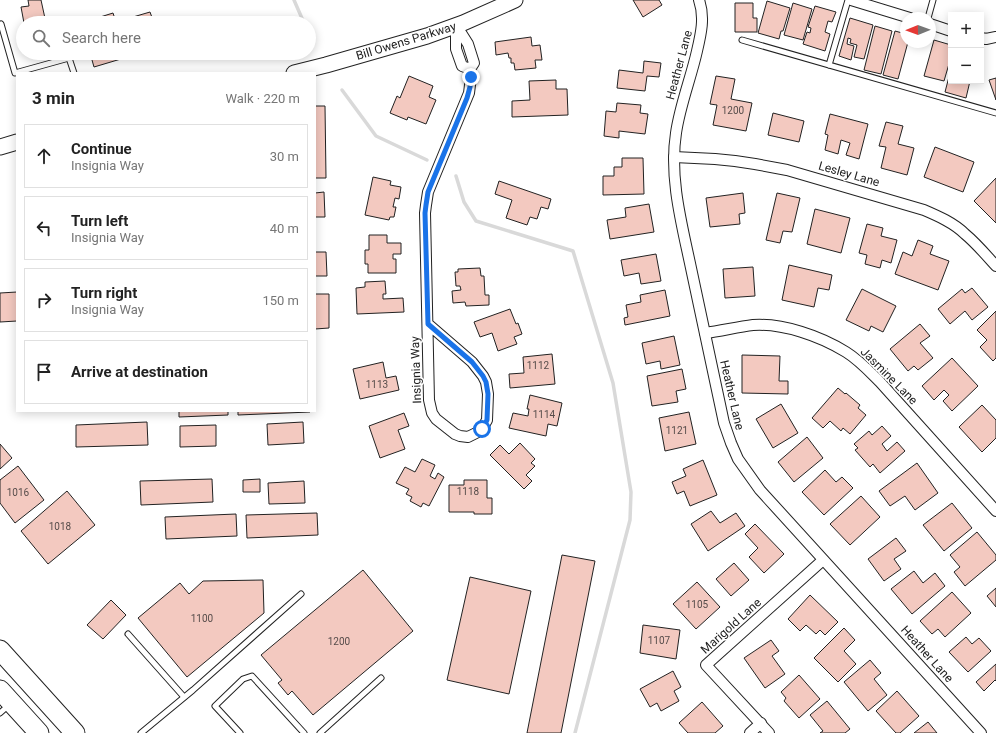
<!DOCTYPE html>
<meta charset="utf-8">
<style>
:root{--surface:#fff;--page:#f6f6f6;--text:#222;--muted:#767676;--line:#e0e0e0}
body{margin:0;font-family:Roboto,sans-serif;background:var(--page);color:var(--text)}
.controls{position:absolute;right:12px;top:12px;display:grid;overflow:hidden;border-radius:0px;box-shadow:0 2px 10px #0003}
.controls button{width:36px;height:36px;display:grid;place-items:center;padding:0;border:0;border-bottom:1px solid var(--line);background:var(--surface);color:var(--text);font:20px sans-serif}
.compass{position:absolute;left:900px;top:12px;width:36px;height:36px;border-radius:50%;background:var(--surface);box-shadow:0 2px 10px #0003;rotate:269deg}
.stop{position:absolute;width:12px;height:12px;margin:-9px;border:3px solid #1a73e8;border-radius:50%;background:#fff}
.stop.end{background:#1a73e8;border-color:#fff;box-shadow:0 1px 4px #0008}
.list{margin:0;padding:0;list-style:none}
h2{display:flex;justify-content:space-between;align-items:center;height:52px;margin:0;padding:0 16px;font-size:17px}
h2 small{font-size:13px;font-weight:400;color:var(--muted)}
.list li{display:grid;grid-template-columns:26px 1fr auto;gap:12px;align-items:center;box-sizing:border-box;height:64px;margin:0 8px 8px;padding:0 8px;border:1px solid var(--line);border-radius:0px}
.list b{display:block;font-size:15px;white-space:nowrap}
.list p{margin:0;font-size:13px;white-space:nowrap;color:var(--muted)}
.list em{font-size:13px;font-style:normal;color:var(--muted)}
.icon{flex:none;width:22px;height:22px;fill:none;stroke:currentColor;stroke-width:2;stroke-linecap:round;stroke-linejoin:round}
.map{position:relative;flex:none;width:996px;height:733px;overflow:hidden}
.search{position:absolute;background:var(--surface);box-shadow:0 2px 10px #0003;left:16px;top:16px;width:300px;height:44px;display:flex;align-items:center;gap:10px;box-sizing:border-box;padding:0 14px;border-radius:22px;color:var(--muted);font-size:15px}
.panel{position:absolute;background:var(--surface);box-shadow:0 2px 10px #0003;left:16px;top:72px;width:300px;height:340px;border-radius:0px}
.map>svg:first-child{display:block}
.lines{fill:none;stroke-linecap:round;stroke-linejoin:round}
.stream{stroke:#d9d9d9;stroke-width:3.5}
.building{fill:#f3c9c0;stroke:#222}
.lane-casing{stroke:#222;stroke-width:7}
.street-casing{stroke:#222;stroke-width:12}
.secondary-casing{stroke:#222;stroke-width:17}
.highway-casing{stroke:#222;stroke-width:21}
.lane{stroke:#fff;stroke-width:5}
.street{stroke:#fff;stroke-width:10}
.secondary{stroke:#fff;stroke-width:15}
.highway{stroke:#fff;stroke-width:19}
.route{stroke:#1a73e8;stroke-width:5}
.labels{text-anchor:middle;stroke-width:3;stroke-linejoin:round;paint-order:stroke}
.number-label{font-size:10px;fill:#564c4a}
.street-label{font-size:12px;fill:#222;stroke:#fff}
</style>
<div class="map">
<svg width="996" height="733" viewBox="0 0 996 733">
<rect width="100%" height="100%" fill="#fff"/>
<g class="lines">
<g class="stream">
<path d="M294 0 304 23"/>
<path d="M309 33 313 42"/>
<path d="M342 90 376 136 427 160"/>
<path d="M456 176 464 202 476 221 573 251 613 383 631 492 630 520 575 733"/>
</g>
</g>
<g class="building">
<path d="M28 0H41L46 23H24L21 7 29 6Z"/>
<path d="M633 0H659L662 5 643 17Z"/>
<path d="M767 1 790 8 783 31H781L779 39 758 33Z"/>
<path d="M735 3H753V18H757V32H735Z"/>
<path d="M793 3 812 9 803 40 784 35Z"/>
<path d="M815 6 836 12 832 22 828 21 825 32 830 34 825 51 803 44 807 32 810 33 811 28 808 27Z"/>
<path d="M150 12 154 23H81L113 13 116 22Z"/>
<path d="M850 18 873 25 864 59 854 57 857 45 850 43 851 39 848 38 847 44 854 46 851 60 839 56Z"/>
<path d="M875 26 892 31 881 74 864 70Z"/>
<path d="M895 31 906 34V42H908L898 79 883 75Z"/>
<path d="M531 37 532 46 540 45 542 60H535L536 68 515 70 514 63H511V58H509L508 53 496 55 495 42Z"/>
<path d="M934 40 951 45V57L944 81 924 76Z"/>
<path d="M90 53H141L94 67Z"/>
<path d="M644 61 661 63 659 77 647 76 645 91 617 88 619 70 643 73Z"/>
<path d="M951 69V81H970L966 98 945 92Z"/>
<path d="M409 76 433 86 429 97 436 100 426 124 408 117 407 120 390 113 397 96 400 98Z"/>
<path d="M716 76 735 79 731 99 752 103 746 131 713 125 717 105 710 104Z"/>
<path d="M996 78V100L989 80Z"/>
<path d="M556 80V89H567L568 115 512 117V101L530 100 529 81Z"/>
<path d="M617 103 641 105 640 113 648 114 645 134 619 131V138L604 136 606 111 616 112Z"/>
<path d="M315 106H325L326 178H315Z"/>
<path d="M773 113 804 121 799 142 768 135Z"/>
<path d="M830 114 868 124 859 159 846 155 850 143 841 140 838 154 825 150 828 135 825 134Z"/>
<path d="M886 122 903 126 898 144 914 148 907 175 881 168 886 147 879 146Z"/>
<path d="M935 147 974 162 963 192 924 177Z"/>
<path d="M622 158H643L644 194 603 195V176H614V167H622Z"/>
<path d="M373 177 391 181 390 185 401 187 399 199 395 198 393 207H396L394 217H390L389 220 365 215Z"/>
<path d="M996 178V223L974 201Z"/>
<path d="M499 181 551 199 548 209 541 207 537 219 530 217 527 225 506 218 512 200 495 194Z"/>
<path d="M324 192 325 217H315V193Z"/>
<path d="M743 193 745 213 739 214 740 224 710 227 706 198Z"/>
<path d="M777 193 800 198 792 232 783 231 780 243 766 240Z"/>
<path d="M649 204 654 232 610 239 607 220 626 217 625 208Z"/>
<path d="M815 209 850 218 841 253 807 244Z"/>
<path d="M867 224 883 228 881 236 897 240 891 263 882 260 880 268 865 264 867 255 859 253Z"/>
<path d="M369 235H387V243H401V254H393V259H396V273H368V264H365V250H369Z"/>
<path d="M918 240 933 246 930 254 949 261 938 290 895 274 903 252 912 256Z"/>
<path d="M315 252H326L327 276H315Z"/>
<path d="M656 254 661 281 641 284 639 273 624 276 621 260Z"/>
<path d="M789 265 832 275 829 290 818 288 814 307 782 300Z"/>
<path d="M753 267 755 296 725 298 723 269Z"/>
<path d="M480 268 481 276H484L485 295H489V305L466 306 465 302 453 303 452 291 461 290 460 286H456L455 272H458V269Z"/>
<path d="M385 281 386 294H383V299L403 298 404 312 357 314 356 288 365 287V282Z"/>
<path d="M972 288 988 307 972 320 965 311 950 324 938 309 962 289 965 293Z"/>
<path d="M862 289 896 306 883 332 871 326 869 331 846 320Z"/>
<path d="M665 290 670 316 625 325 624 318 628 317 626 305 641 302 640 295Z"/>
<path d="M17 292V321L0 322V293Z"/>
<path d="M315 294H329V328L315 329Z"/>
<path d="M510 309 516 324 518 323 522 334 514 337 517 344 498 351 492 333 480 337 474 322Z"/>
<path d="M996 311V358L993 361 980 347 987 340 977 330Z"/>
<path d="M920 324 930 336 920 343 933 358 918 370 914 366 908 371 890 349Z"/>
<path d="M674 336 680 365 661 369 660 361 646 364 642 343Z"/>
<path d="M552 354 555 384 510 388 509 374 524 373 523 357Z"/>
<path d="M742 355 780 356 779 381H788V394L742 393Z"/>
<path d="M952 358 978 386 952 411 943 401 949 395 944 390 934 400 922 386Z"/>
<path d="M383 362 386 378 396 376 399 390 360 399 353 369Z"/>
<path d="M682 369 686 389 676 391 678 402 652 406 647 376Z"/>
<path d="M838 388 845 394 846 393 860 405 858 408 866 415 850 434 843 428 841 431 830 421 823 428 812 418Z"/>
<path d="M530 395 562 403 557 426 548 424 546 436 509 428 513 413 528 416 529 409H527Z"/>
<path d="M781 404 798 433 773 448 756 419Z"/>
<path d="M982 405 996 420V438L982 452 959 427Z"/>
<path d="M179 411H228V415L179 417Z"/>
<path d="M238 411H310V412L238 415Z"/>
<path d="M689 412 696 444 665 451 659 418Z"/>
<path d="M404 413 409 426 398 430 405 449 380 458 369 426Z"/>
<path d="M147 422 148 445 76 447V425Z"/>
<path d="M303 422 304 443 268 445 267 424Z"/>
<path d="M216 425V446L180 447V426Z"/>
<path d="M882 426 891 436 882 444 887 451 897 442 905 451 880 473 873 464 870 467 855 450 858 448 854 444 869 431 872 435Z"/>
<path d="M807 437 823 458 794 482 778 462Z"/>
<path d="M520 443 535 459 531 463 535 466 526 475 532 481 524 489 490 455 500 445 509 454Z"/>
<path d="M0 444 12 458 0 469Z"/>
<path d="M422 459 435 465 430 476 435 479 438 473 444 477 429 506 423 503 421 507 410 501 412 497 406 494 409 489 396 483 405 467 415 472Z"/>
<path d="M703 460 717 495 690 506 684 491 677 494 672 482 686 476 683 469Z"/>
<path d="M917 463 938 493 915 510 905 496 890 506 879 491Z"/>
<path d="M18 466 44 500 15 523 0 503V480Z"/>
<path d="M825 470 836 482 842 477 853 488 824 515 802 492Z"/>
<path d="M212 479 213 502 141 505 140 481Z"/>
<path d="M260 479V492H243V480Z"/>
<path d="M464 480H487V498H492V514H474V512H449V485H464Z"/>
<path d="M304 481 305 503 269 504 268 483Z"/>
<path d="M67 491 95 525 48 564 21 531Z"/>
<path d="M861 496 880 517 850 545 830 524Z"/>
<path d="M952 503 972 528 944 551 923 525Z"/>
<path d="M711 511 720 523 736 513 745 526 708 551 691 524Z"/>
<path d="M317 513 318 535 247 538 246 515Z"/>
<path d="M236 514 237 536 166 539 165 517Z"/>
<path d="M755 524 784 554 764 573 749 557 758 548 745 534Z"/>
<path d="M977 532 996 555V560L965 586 954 572 960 567 950 555Z"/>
<path d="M896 538 906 551 894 559 901 569 884 581 868 559Z"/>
<path d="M562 555 595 561 561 733H527Z"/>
<path d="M734 563 749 580 731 596 716 579Z"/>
<path d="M363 570 413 631 313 715 292 691 288 695 278 683 282 680 261 655Z"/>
<path d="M914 571 923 583 935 573 945 586 912 614 891 589Z"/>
<path d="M470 577 531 591 509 694 447 680Z"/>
<path d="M263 580 264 613 187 677 138 618 180 583 189 594 203 581Z"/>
<path d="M697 582 720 607 696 629 673 604Z"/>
<path d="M996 588V607L987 596Z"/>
<path d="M952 592 971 613 945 637 938 629 932 634 920 621Z"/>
<path d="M810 595 838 622 825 635 820 630 816 634 806 625 800 631 788 619Z"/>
<path d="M111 600 126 615 103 639 87 625Z"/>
<path d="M643 625 680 630 676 659 640 653Z"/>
<path d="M844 628 855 640 844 651 856 664 838 682 814 658Z"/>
<path d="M966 637 972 644 979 638 991 651 968 672 949 652Z"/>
<path d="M771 640 779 651 772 656 785 674 765 688 744 658Z"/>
<path d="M870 660 881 673 874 679 887 695 868 711 844 682Z"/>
<path d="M996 664V681L995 680 984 691 976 682Z"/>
<path d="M673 671 681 687 674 691 679 701 661 711 657 703 650 707 640 689Z"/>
<path d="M799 675 820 699 799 718 784 701 786 698 781 692Z"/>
<path d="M897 691 919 716 900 733H896L876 711Z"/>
<path d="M827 701 850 729 845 733H820L823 731 810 715Z"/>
<path d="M702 702 723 726 715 733H688L679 723Z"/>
<path d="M928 722 937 733H914Z"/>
</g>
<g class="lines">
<g class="lane-casing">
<g id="lane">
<path d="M928 18 933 0"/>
<path d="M0 25 1 24 15 73 69 58 74 73"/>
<path d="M742 40 996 113"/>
<path d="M829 65 848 0"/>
<path d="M128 634 184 697"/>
<path d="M0 713 9 705"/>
<path d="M141 733 193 690 301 594"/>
<path d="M240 733 215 706 243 679 252 676 304 733"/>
<path d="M320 733 381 678"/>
</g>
</g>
<g class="street-casing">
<g id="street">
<path d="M699 0C705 17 701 34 697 51 691 78 680 105 676 133 669 178 682 225 691 268 702 320 713 372 724 423L731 443 738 459 760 490 981 733"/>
<path d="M851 0 910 18"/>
<path d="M930 24 951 31"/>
<path d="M456 25 468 44 474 63 470 69 462 66 456 49Z"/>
<path d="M981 38 986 39 996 37"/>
<path d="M674 157 715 159 735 161 755 164 787 170 924 210C938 216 954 223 965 234 976 243 986 255 996 266"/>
<path d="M428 324 472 362 483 376 486 382 488 394 487 420 482 429 478 432 468 437 460 436 455 434 436 419 432 413 429 400 425 213 426 205 428 192 469 93 471 77 470 69"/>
<path d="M705 333C721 331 737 327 753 325 783 323 820 336 846 352 859 360 869 371 880 382L996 511"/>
<path d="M750 733 761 723"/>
<path d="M769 733 706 665 823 560"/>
</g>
</g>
<g class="secondary-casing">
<g id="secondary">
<path d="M294 73 326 65 427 36 463 23 515 0"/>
<path d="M0 147 17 142"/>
</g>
</g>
<g class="highway-casing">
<g id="highway">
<path d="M0 650 75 733"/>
<path d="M0 690 39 733"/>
</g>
</g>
<use href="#lane" class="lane"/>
<use href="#street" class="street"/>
<use href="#secondary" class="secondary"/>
<use href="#highway" class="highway"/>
</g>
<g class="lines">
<path class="route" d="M471 77 470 87 467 98 428 192 426 205 425 213 428 324 472 362 483 376 486 382 488 394 487 420 482 429"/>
</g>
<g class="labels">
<g class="number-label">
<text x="733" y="114">1200</text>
<text x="538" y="369">1112</text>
<text x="377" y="388">1113</text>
<text x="544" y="418">1114</text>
<text x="677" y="434">1121</text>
<text x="468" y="495">1118</text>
<text x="18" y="496">1016</text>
<text x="60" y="530">1018</text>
<text x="697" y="608">1105</text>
<text x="202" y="622">1100</text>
<text x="659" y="644">1107</text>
<text x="339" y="645">1200</text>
</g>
<g class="street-label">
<text transform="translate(406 41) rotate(-17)" y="4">Bill Owens Parkway</text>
<text transform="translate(679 65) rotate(-75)" y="4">Heather Lane</text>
<text transform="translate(849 174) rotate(16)" y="4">Lesley Lane</text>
<text transform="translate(416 370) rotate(-92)" y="4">Insignia Way</text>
<text transform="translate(889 376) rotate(45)" y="4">Jasmine Lane</text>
<text transform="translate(732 395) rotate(77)" y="4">Heather Lane</text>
<text transform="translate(731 626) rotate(-42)" y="4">Marigold Lane</text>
<text transform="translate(927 654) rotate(48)" y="4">Heather Lane</text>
</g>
</g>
</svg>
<div class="controls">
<button>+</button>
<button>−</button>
</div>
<svg class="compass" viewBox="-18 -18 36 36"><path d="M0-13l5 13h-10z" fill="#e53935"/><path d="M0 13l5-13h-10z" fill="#767676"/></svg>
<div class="stop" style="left:482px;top:429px"></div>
<div class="stop end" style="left:471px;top:77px"></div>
<div class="search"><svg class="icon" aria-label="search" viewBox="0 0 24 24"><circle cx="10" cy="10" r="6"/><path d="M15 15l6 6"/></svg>Search here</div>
<section class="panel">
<h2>3 min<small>Walk · 220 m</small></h2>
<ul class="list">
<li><svg class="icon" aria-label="ahead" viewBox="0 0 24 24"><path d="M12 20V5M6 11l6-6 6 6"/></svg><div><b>Continue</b><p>Insignia Way</p></div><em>30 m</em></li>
<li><svg class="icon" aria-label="left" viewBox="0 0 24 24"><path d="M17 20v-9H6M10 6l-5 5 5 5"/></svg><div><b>Turn left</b><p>Insignia Way</p></div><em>40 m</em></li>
<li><svg class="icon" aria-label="right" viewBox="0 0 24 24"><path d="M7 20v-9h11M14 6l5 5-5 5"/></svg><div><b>Turn right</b><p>Insignia Way</p></div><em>150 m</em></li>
<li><svg class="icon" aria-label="arrive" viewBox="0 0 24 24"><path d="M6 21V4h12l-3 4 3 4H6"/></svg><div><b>Arrive at destination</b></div></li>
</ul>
</section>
</div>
